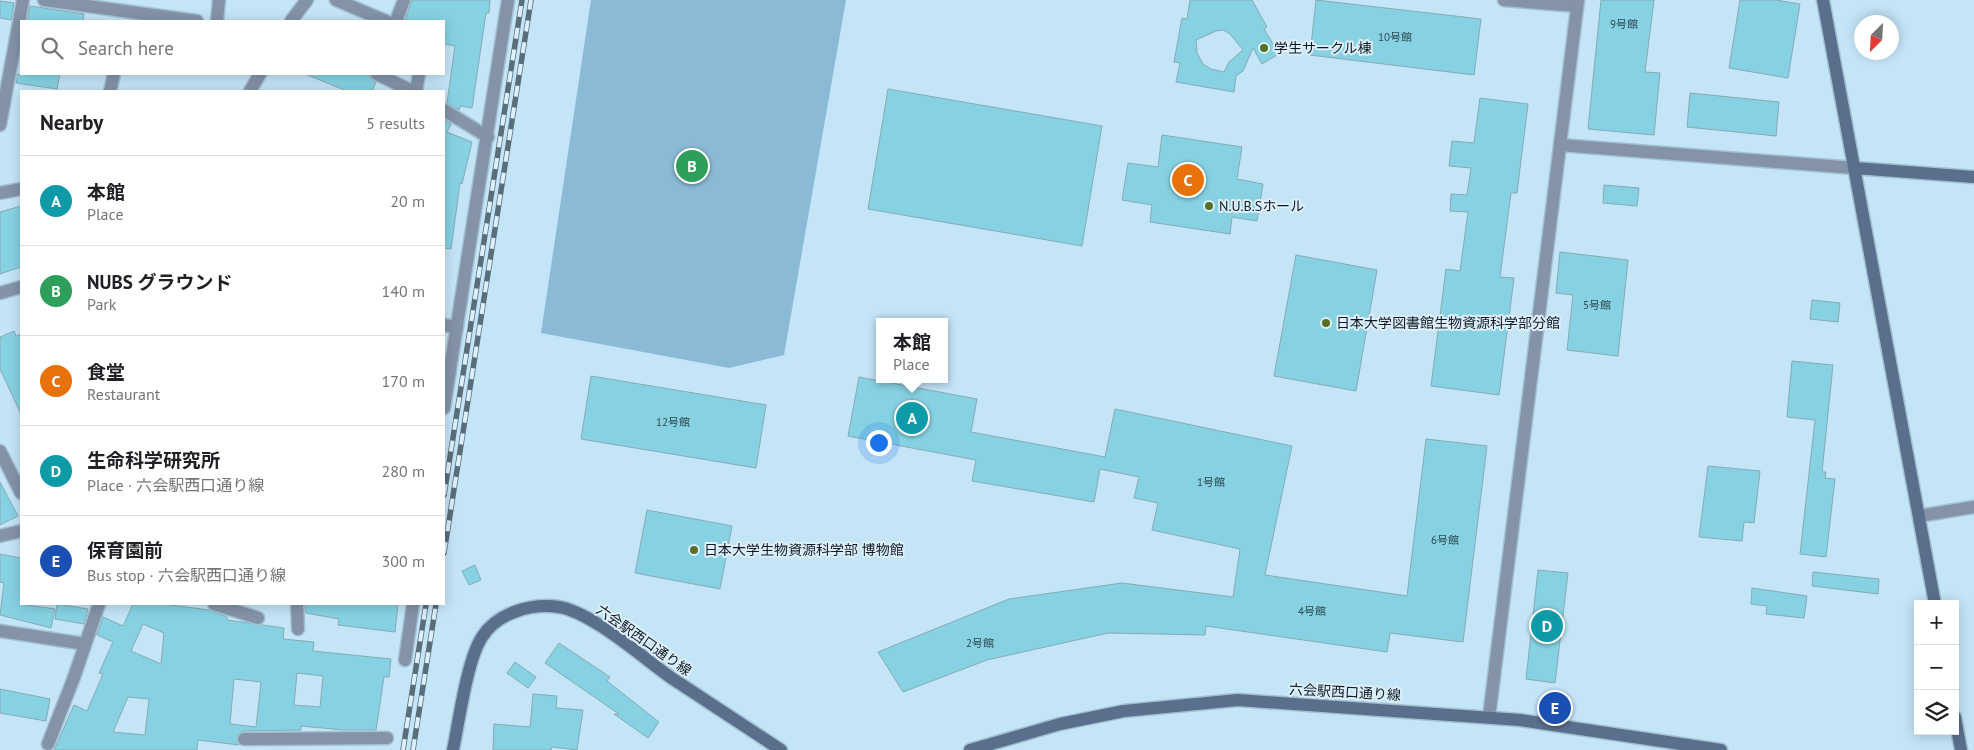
<!DOCTYPE html>
<meta charset="utf-8">
<style>
:root{--surface:#fff;--page:#f2f2f2;--text:#202124;--muted:#757577;--line:#e0e0e0;--accent:#0b8043}
body{margin:0;font-family:"PT Sans","Noto Sans JP",sans-serif;background:var(--page);color:var(--text)}
.controls{position:absolute;right:15px;bottom:15px;display:grid;overflow:hidden;border-radius:0px;box-shadow:0 2px 12px #0003}
.controls button{width:45px;height:45px;display:grid;place-items:center;padding:0;border:0;border-bottom:1px solid var(--line);background:var(--surface);color:var(--text);font:25px sans-serif}
.compass{position:absolute;left:1854px;top:15px;width:45px;height:45px;border-radius:50%;background:var(--surface);box-shadow:0 2px 12px #0003;rotate:204deg}
.you{position:absolute;left:878px;top:442px;width:18px;height:18px;margin:-12px;border:4px solid #fff;border-radius:50%;background:#1a73e8;box-shadow:0 0 0 8px #1a73e833}
.badge{display:grid;place-items:center;width:32px;height:32px;border-radius:50%;background:var(--accent);color:#fff;font-size:16px;font-weight:700}
.pin{position:absolute;translate:-50% -50%;border:2px solid #fff;box-shadow:0 1px 5px #0006}
.popup{position:absolute;left:876px;top:318px;width:72px;height:65px;box-sizing:border-box;display:grid;place-content:center;border-radius:0px;background:var(--surface);filter:drop-shadow(0 1px 4px #0005);font-size:16px;white-space:nowrap;color:var(--muted)}
.popup b{font-size:19px;color:var(--text)}
.popup::after{content:'';position:absolute;left:50%;top:100%;margin-left:-10px;border:10px solid transparent;border-top-color:var(--surface)}
.list{margin:0;padding:0;list-style:none}
h2{display:flex;justify-content:space-between;align-items:center;height:65px;margin:0;padding:0 20px;font-size:21px}
h2 small{font-size:16px;font-weight:400;color:var(--muted)}
.list li{display:grid;grid-template-columns:32px 1fr auto;gap:15px;align-items:center;box-sizing:border-box;height:90px;padding:0 20px;border-top:1px solid var(--line)}
.list b{display:block;font-size:19px;white-space:nowrap}
.list p{margin:0;font-size:16px;white-space:nowrap;color:var(--muted)}
.list em{font-size:16px;font-style:normal;color:var(--muted)}
.icon{flex:none;width:28px;height:28px;fill:none;stroke:currentColor;stroke-width:2;stroke-linecap:round;stroke-linejoin:round}
.map{position:relative;flex:none;width:1974px;height:750px;overflow:hidden}
.search{position:absolute;background:var(--surface);box-shadow:0 2px 12px #0003;left:20px;top:20px;width:425px;height:55px;display:flex;align-items:center;gap:12px;box-sizing:border-box;padding:0 18px;border-radius:0px;color:var(--muted);font-size:19px}
.panel{position:absolute;background:var(--surface);box-shadow:0 2px 12px #0003;left:20px;top:90px;width:425px;height:515px;border-radius:0px}
.map>svg:first-child{display:block}
.green{fill:#8bbad7}
.building{fill:#86d2e3;stroke:#85abb4;fill-rule:evenodd}
.lines{fill:none;stroke-linecap:round;stroke-linejoin:round}
.street-casing{stroke:#a3c0d1;stroke-width:15}
.secondary-casing{stroke:#a3c0d1;stroke-width:15}
.street{stroke:#8493a8;stroke-width:12}
.secondary{stroke:#596f8c;stroke-width:12}
.rail-casing{stroke:#596e7a;stroke-width:5.5}
.rail{stroke:#dceffb;stroke-width:4;stroke-dasharray:11;stroke-linecap:butt}
.poi-dot{fill:#547125;stroke:#dceffb;stroke-width:2}
.labels{text-anchor:middle;stroke-width:4;stroke-linejoin:round;paint-order:stroke}
.number-label{font-size:11px;fill:#2d4952}
.poi-label{font-size:14px;fill:#0f1b22;stroke:#dceffb;text-anchor:start}
.street-label{font-size:14px;fill:#0f1b22;stroke:#dceffb}
</style>
<div class="map">
<svg width="1974" height="750" viewBox="0 0 1974 750">
<rect width="100%" height="100%" fill="#c4e4f7"/>
<path class="green" d="M591 0H846L784 355 729 368 541 333Z"/>
<g class="building">
<path d="M412 0H490L489 13H486L472 108 461 106 459 110 447 103 455 46 444 44V21H405Z"/>
<path d="M1190 0H1252L1267 27 1264 29 1279 54 1262 64 1253 48 1243 71 1236 76 1234 92 1176 82 1180 63 1174 62 1182 18 1187 19ZM1223 30 1230 34 1243 50 1229 62 1224 72 1211 69 1203 64 1197 53 1196 40 1216 31Z"/>
<path d="M1316 0 1481 19 1474 75 1310 55Z"/>
<path d="M1601 0H1654L1645 72 1660 73 1654 135 1588 129Z"/>
<path d="M1740 0H1776L1800 4 1788 78 1729 68Z"/>
<path d="M0 1 14 3 11 20 0 18Z"/>
<path d="M30 6 84 14 83 21H27Z"/>
<path d="M18 74H60L57 89 16 83Z"/>
<path d="M305 74H369L371 79 376 82 372 91H347Z"/>
<path d="M888 89 1102 126 1082 246 868 209Z"/>
<path d="M1690 93 1779 102 1776 136 1687 127Z"/>
<path d="M1480 98 1528 104 1517 193H1511L1500 277 1514 278 1499 395 1431 386 1446 269 1460 271 1468 212 1450 211 1451 194 1467 195 1471 168 1449 166 1452 141 1474 143Z"/>
<path d="M444 120 451 124 447 132 472 142 462 184 460 183 451 249 444 248Z"/>
<path d="M1162 135 1242 147 1237 179 1263 184 1257 221 1232 217 1230 234 1150 222 1152 205 1122 200 1128 163 1158 167Z"/>
<path d="M1604 185 1639 188 1637 206 1603 203Z"/>
<path d="M21 206V267L0 274V212Z"/>
<path d="M1560 252 1628 260 1618 356 1567 350 1573 295 1556 293Z"/>
<path d="M1296 255 1377 270 1356 391 1274 376Z"/>
<path d="M1812 300 1840 303 1838 322 1810 319Z"/>
<path d="M14 331 16 336 21 334V414L0 369V337Z"/>
<path d="M1792 361 1833 365 1822 472H1826L1825 478 1835 479 1826 557 1800 554 1815 420 1787 417Z"/>
<path d="M591 376 766 405 756 468 581 439Z"/>
<path d="M859 377 977 399 971 432 1105 457 1115 409 1292 446 1265 575 1407 596 1426 439 1487 446 1463 642 1390 633 1387 652 1206 626 1205 635 1108 633 987 660 903 692 878 652 1009 599 1122 583 1233 597 1240 549 1152 530 1158 503 1134 498 1139 477 1100 469 1094 502 972 481 976 460 848 436Z"/>
<path d="M1708 466 1760 471 1754 523 1744 522 1742 541 1699 537Z"/>
<path d="M0 482 18 516 0 525Z"/>
<path d="M647 510 732 526 720 589 635 573Z"/>
<path d="M0 554 21 558V604L55 609 51 628 0 615 4 583 0 582Z"/>
<path d="M475 565 481 580 469 585 462 571Z"/>
<path d="M1538 570 1568 573 1555 683 1526 679Z"/>
<path d="M1813 572 1879 579 1878 594 1812 586Z"/>
<path d="M1752 588 1807 596 1804 618 1766 614 1767 606 1751 604Z"/>
<path d="M57 604 88 609 84 624 55 619Z"/>
<path d="M133 604H164L209 610 227 617V620L284 628 283 639 314 642 313 651 391 659 389 677H384L376 730H343L301 726V730L244 731 237 735 239 745 198 740 197 750H54L74 705 87 711 103 674 99 673 113 642 97 635 103 617 123 626ZM143 624 164 633 161 664 131 651ZM297 673 323 676 320 707 294 705ZM234 679 261 682 256 727 230 724ZM128 697 149 699 145 735 113 732Z"/>
<path d="M305 604H398L395 632 338 625 339 619 306 613Z"/>
<path d="M559 643 610 677 607 681 659 722 648 738 614 714H619L545 663Z"/>
<path d="M515 662 536 677 528 688 507 673Z"/>
<path d="M0 689 50 699 46 721 0 713Z"/>
<path d="M533 694 557 696 556 708 583 710 577 750 552 747 551 750H493L494 724 530 727Z"/>
</g>
<g class="lines">
<g class="street-casing">
<g id="street">
<path d="M44 0 197 21"/>
<path d="M336 0 386 21"/>
<path d="M1504 0 1577 6"/>
<path d="M217 21 219 0"/>
<path d="M291 21 307 0"/>
<path d="M396 21 404 0"/>
<path d="M377 74 412 91"/>
<path d="M110 91 114 74"/>
<path d="M250 91 260 74"/>
<path d="M416 91 419 74"/>
<path d="M444 110 488 137"/>
<path d="M0 125 23 0"/>
<path d="M1560 145 1855 168"/>
<path d="M0 193 21 189"/>
<path d="M0 293 21 287"/>
<path d="M444 325 457 327"/>
<path d="M444 408 508 0"/>
<path d="M0 451 21 493"/>
<path d="M1919 516 1974 507"/>
<path d="M0 536 21 531"/>
<path d="M214 604 258 618"/>
<path d="M297 604 298 629"/>
<path d="M0 631 85 644"/>
<path d="M405 660 413 604"/>
<path d="M1489 717 1578 0"/>
<path d="M244 739 387 738"/>
<path d="M48 744 73 680 99 604"/>
</g>
</g>
<g class="secondary-casing">
<g id="secondary">
<path d="M1823 0 1935 604"/>
<path d="M1855 168 1974 177"/>
<path d="M1955 717 1961 750"/>
<path d="M453 750C459 721 467 660 482 637 497 613 531 603 559 607 592 612 644 659 673 679 709 703 745 726 781 750"/>
<path d="M970 750 1060 724 1124 711 1238 700 1520 720 1721 750"/>
</g>
</g>
<use href="#street" class="street"/>
<use href="#secondary" class="secondary"/>
<g class="rail-casing">
<g id="rail">
<path d="M444 495 522 0"/>
<path d="M444 553 531 0"/>
<path d="M403 750 426 604"/>
<path d="M413 750 436 604"/>
</g>
</g>
<use href="#rail" class="rail"/>
</g>
<g class="poi-dot">
<circle cx="1264" cy="48" r="5"/>
<circle cx="1209" cy="206" r="5"/>
<circle cx="1326" cy="323" r="5"/>
<circle cx="694" cy="550" r="5"/>
</g>
<g class="labels">
<g class="number-label">
<text x="1624" y="28">9号館</text>
<text x="1395" y="41">10号館</text>
<text x="1597" y="309">5号館</text>
<text x="673" y="426">12号館</text>
<text x="1211" y="486">1号館</text>
<text x="1445" y="544">6号館</text>
<text x="1312" y="615">4号館</text>
<text x="980" y="647">2号館</text>
</g>
<g class="poi-label">
<text x="1274" y="53">学生サークル棟</text>
<text x="1219" y="211">N.U.B.Sホール</text>
<text x="1336" y="328">日本大学図書館生物資源科学部分館</text>
<text x="704" y="555">日本大学生物資源科学部 博物館</text>
</g>
<g class="street-label">
<text transform="translate(644 640) rotate(35)" y="5">六会駅西口通り線</text>
<text transform="translate(1345 692) rotate(3)" y="5">六会駅西口通り線</text>
</g>
</g>
</svg>
<div class="controls">
<button>+</button>
<button>−</button>
<button><svg class="icon" aria-label="layers" viewBox="0 0 24 24"><path d="M12 4l9 5-9 5-9-5zM3 14l9 5 9-5"/></svg></button>
</div>
<svg class="compass" viewBox="-18 -18 36 36"><path d="M0-13l5 13h-10z" fill="#e53935"/><path d="M0 13l5-13h-10z" fill="#757577"/></svg>
<div class="you"></div>
<div class="pin badge" style="left:912px;top:418px;background:#0f9aa8">A</div>
<div class="popup"><b>本館</b>Place</div>
<div class="pin badge" style="left:692px;top:166px;background:#2e9e5b">B</div>
<div class="pin badge" style="left:1188px;top:180px;background:#e8710a">C</div>
<div class="pin badge" style="left:1547px;top:626px;background:#0f9aa8">D</div>
<div class="pin badge" style="left:1555px;top:708px;background:#1a4fb4">E</div>
<div class="search"><svg class="icon" aria-label="search" viewBox="0 0 24 24"><circle cx="10" cy="10" r="6"/><path d="M15 15l6 6"/></svg>Search here</div>
<section class="panel">
<h2>Nearby<small>5 results</small></h2>
<ul class="list">
<li><span class="badge" style="background:#0f9aa8">A</span><div><b>本館</b><p>Place</p></div><em>20 m</em></li>
<li><span class="badge" style="background:#2e9e5b">B</span><div><b>NUBS グラウンド</b><p>Park</p></div><em>140 m</em></li>
<li><span class="badge" style="background:#e8710a">C</span><div><b>食堂</b><p>Restaurant</p></div><em>170 m</em></li>
<li><span class="badge" style="background:#0f9aa8">D</span><div><b>生命科学研究所</b><p>Place · 六会駅西口通り線</p></div><em>280 m</em></li>
<li><span class="badge" style="background:#1a4fb4">E</span><div><b>保育園前</b><p>Bus stop · 六会駅西口通り線</p></div><em>300 m</em></li>
</ul>
</section>
</div>
